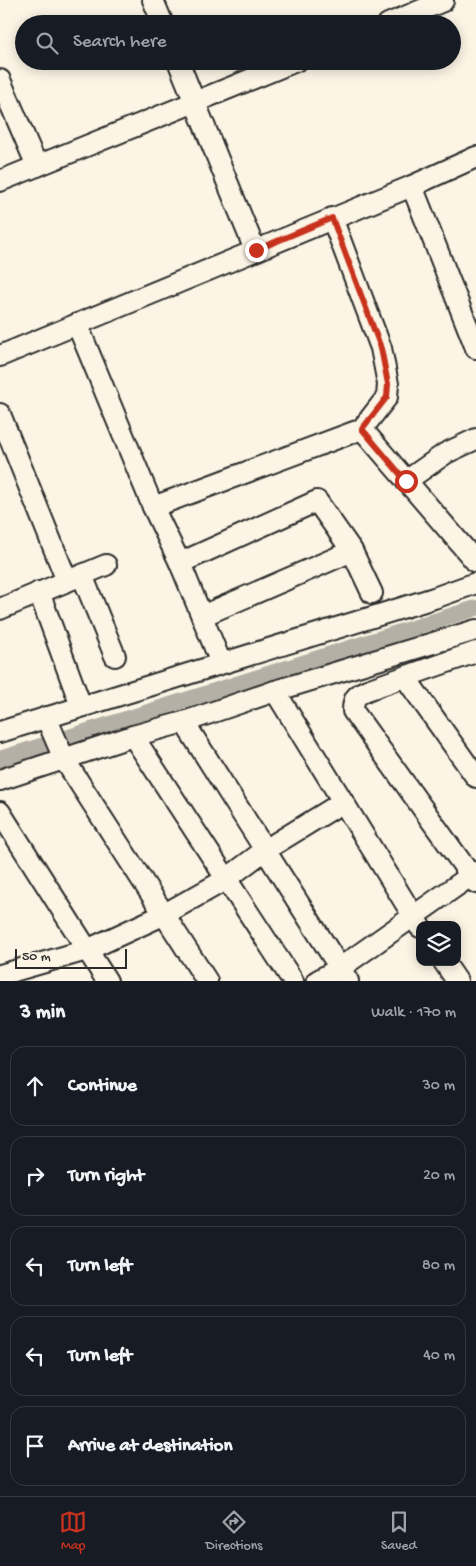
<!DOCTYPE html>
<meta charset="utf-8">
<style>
:root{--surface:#171b24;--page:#20242c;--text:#f1f3f6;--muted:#9ea1a6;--line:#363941;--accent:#c8321e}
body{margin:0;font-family:"Gochi Hand",sans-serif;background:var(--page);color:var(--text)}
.controls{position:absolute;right:15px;bottom:15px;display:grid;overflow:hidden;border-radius:10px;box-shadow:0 2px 12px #0003}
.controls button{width:45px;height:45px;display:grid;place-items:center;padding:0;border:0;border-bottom:1px solid var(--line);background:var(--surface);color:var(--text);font:25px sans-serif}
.scale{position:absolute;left:15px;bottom:12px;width:112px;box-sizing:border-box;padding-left:5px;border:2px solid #2b2b2b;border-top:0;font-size:14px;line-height:18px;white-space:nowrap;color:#2b2b2b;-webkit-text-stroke:4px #fcf5e5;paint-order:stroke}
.stop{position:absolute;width:15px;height:15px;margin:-11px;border:4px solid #c8321e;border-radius:50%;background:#fff}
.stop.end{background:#c8321e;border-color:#fff;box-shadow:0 1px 5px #0008}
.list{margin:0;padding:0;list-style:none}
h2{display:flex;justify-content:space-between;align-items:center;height:65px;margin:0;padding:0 20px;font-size:21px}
h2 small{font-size:16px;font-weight:400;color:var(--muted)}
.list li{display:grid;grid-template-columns:32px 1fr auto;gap:15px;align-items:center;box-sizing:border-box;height:80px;margin:0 10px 10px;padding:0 10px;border:1px solid var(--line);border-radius:15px}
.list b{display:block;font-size:19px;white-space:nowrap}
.list em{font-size:16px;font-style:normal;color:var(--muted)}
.icon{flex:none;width:28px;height:28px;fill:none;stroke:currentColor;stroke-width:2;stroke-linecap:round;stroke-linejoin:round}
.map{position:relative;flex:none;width:476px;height:981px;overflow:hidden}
.search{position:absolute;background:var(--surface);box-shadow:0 2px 12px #0003;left:15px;right:15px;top:15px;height:55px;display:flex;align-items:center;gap:12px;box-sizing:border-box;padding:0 18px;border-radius:28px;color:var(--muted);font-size:19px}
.sheet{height:515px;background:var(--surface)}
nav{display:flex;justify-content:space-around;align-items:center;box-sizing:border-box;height:70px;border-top:1px solid var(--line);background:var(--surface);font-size:14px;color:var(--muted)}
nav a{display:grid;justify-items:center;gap:2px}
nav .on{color:var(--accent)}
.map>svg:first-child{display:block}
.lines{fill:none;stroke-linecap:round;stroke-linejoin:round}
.canal{stroke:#b4b0a5;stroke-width:16}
.minor-casing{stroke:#2b2b2b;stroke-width:24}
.minor{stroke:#fcf5e5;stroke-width:20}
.route{stroke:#c8321e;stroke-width:6}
</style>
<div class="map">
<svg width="476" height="981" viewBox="0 0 476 981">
<rect width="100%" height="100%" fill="#fcf5e5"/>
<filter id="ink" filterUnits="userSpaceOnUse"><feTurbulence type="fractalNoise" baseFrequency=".02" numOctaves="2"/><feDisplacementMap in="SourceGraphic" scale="10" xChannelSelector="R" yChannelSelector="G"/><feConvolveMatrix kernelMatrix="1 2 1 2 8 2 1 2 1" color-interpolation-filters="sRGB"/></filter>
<g filter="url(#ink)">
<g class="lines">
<path class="canal" d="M0 759 476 608"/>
<g class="minor-casing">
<g id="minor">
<path d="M153 0 163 24"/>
<path d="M388 24 443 1 442 0"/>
<path d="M178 61 255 250"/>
<path d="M0 80 37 166"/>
<path d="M0 181 296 61"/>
<path d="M412 186 476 348"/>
<path d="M77 324 153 507 180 563 221 663"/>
<path d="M0 356 412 186 476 157"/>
<path d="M0 414 67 581"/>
<path d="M362 429 476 562"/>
<path d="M406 481 446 453 476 439"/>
<path d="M153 507 362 429 387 397 388 384 381 348 332 218"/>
<path d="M180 563 317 501 352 551 372 593"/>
<path d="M82 575 115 656"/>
<path d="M39 592 81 706"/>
<path d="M0 609 106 565"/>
<path d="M202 616 352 551"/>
<path d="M476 652 367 690C356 695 353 698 353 711L476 883"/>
<path d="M405 677 476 777"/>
<path d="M275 691 420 927"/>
<path d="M46 717 64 759 207 981"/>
<path d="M184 722 348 981"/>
<path d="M0 732 434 598 476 583"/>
<path d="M133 736 293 981"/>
<path d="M0 780 133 736 184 722 275 691 476 630"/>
<path d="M0 812 107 981"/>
<path d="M444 962 457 981"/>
<path d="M0 975 87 950 163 915 225 880 265 850 343 802"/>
<path d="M317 981 340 968 476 872"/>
</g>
</g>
<use href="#minor" class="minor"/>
</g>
</g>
<g class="lines" filter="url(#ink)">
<path class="route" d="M256 250 332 218 381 348 388 384 387 397 362 429 406 481"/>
</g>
</svg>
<div class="controls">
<button><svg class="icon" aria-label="layers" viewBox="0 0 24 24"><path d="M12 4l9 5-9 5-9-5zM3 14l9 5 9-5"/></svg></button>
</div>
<div class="scale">50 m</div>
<div class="stop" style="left:406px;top:481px"></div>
<div class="stop end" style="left:256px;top:250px"></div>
<div class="search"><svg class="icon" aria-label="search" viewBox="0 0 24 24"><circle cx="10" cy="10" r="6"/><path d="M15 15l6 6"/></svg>Search here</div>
</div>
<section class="sheet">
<h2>3 min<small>Walk · 170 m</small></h2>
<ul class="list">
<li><svg class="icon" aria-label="ahead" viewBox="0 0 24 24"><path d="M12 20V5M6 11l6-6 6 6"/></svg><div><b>Continue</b></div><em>30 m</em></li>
<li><svg class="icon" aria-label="right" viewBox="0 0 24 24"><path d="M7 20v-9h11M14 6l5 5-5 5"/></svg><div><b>Turn right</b></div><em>20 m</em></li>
<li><svg class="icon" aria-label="left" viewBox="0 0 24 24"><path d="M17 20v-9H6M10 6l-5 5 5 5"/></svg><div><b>Turn left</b></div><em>80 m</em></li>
<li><svg class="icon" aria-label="left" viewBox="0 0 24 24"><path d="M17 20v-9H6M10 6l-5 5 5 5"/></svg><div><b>Turn left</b></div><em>40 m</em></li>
<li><svg class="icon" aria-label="arrive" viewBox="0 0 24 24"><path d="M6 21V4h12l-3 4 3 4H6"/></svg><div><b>Arrive at destination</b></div></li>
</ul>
</section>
<nav>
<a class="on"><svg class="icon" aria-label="map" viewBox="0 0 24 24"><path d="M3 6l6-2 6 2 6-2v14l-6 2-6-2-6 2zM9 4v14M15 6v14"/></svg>Map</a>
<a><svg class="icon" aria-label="directions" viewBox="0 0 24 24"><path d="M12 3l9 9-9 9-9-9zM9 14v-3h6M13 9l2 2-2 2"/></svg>Directions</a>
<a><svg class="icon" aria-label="saved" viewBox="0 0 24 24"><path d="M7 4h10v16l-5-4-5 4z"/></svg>Saved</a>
</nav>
